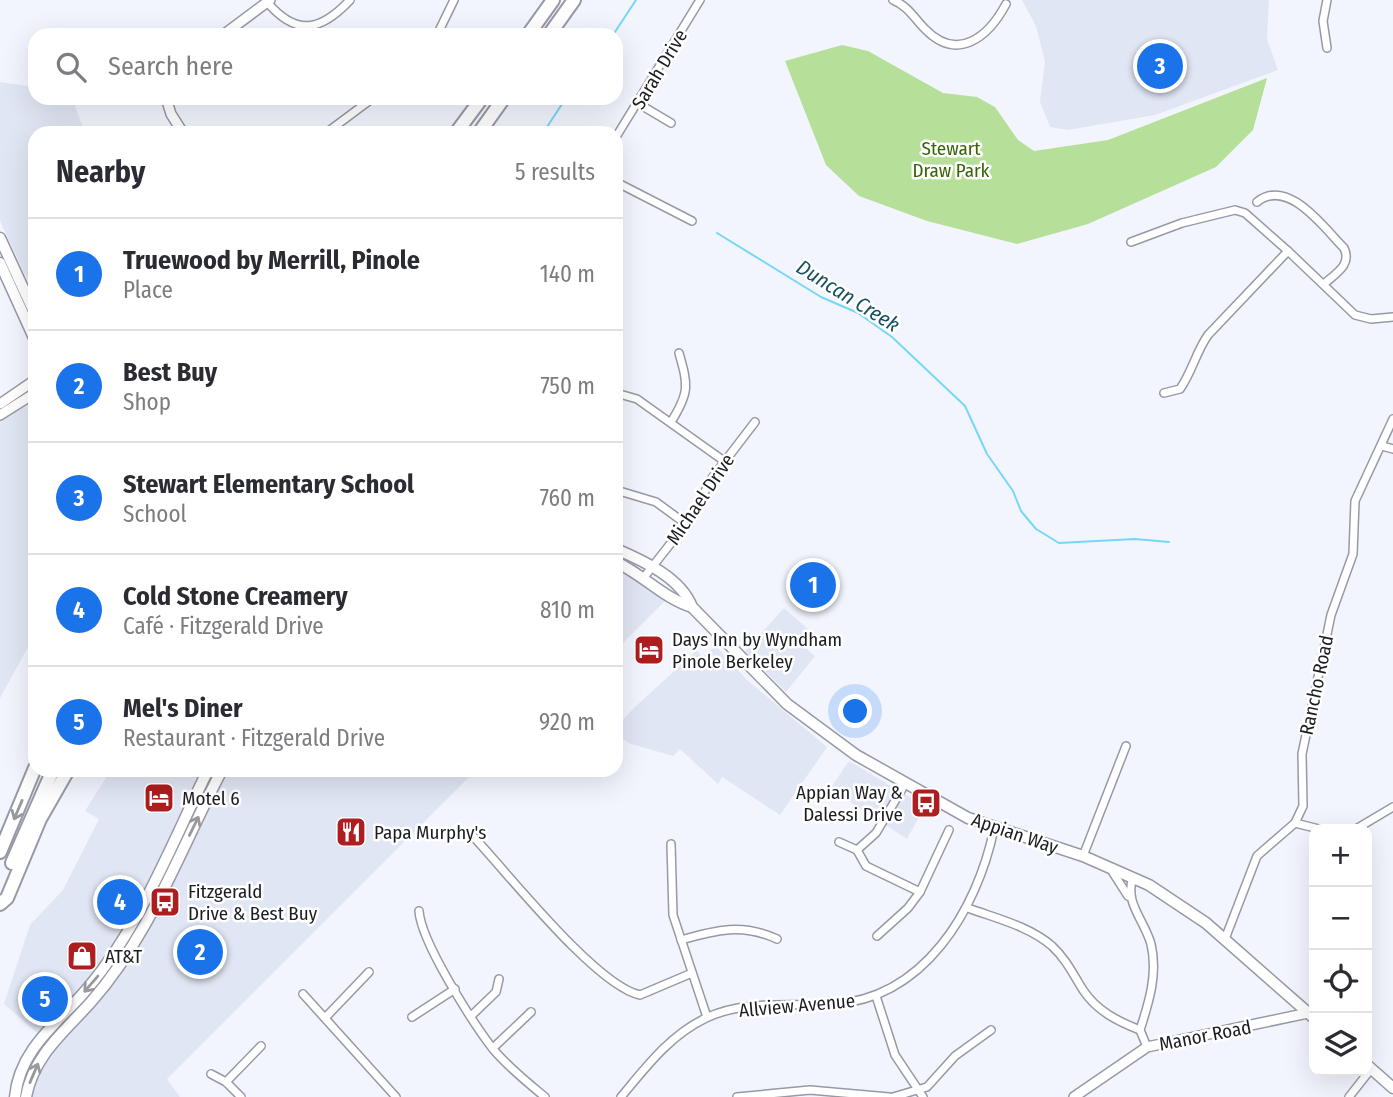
<!DOCTYPE html>
<meta charset="utf-8">
<style>
:root{--surface:#fff;--page:#f2f2f3;--text:#2b2b33;--muted:#7c7c81;--line:#e1e1e2;--accent:#1a73e8}
body{margin:0;font-family:"Fira Sans Condensed",sans-serif;background:var(--page);color:var(--text)}
.controls{position:absolute;right:21px;bottom:21px;display:grid;overflow:hidden;border-radius:14px;box-shadow:0 7px 28px #0002}
.controls button{width:63px;height:63px;display:grid;place-items:center;padding:0;border:0;border-bottom:2px solid var(--line);background:var(--surface);color:var(--text);font:35px sans-serif}
.you{position:absolute;left:856px;top:712px;width:24px;height:24px;margin:-18px;border:5px solid #fff;border-radius:50%;background:#1a73e8;box-shadow:0 0 0 10px #1a73e833}
.badge{display:grid;place-items:center;width:46px;height:46px;border-radius:50%;background:var(--accent);color:#fff;font-size:23px;font-weight:700}
.pin{position:absolute;translate:-50% -50%;border:4px solid #fff;box-shadow:0 2px 7px #0006}
.list{margin:0;padding:0;list-style:none}
h2{display:flex;justify-content:space-between;align-items:center;height:91px;margin:0;padding:0 28px;font-size:30px}
h2 small{font-size:23px;font-weight:400;color:var(--muted)}
.list li{display:grid;grid-template-columns:46px 1fr auto;gap:21px;align-items:center;box-sizing:border-box;height:112px;padding:0 28px;border-top:2px solid var(--line)}
.list b{display:block;font-size:26px;white-space:nowrap}
.list p{margin:0;font-size:23px;white-space:nowrap;color:var(--muted)}
.list em{font-size:23px;font-style:normal;color:var(--muted)}
.icon{flex:none;width:38px;height:38px;fill:none;stroke:currentColor;stroke-width:2;stroke-linecap:round;stroke-linejoin:round}
.map{position:relative;flex:none;width:1393px;height:1097px;overflow:hidden}
.search{position:absolute;background:var(--surface);box-shadow:0 7px 28px #0002;left:28px;top:28px;width:595px;height:77px;display:flex;align-items:center;gap:18px;box-sizing:border-box;padding:0 24px;border-radius:21px;color:var(--muted);font-size:26px}
.panel{position:absolute;background:var(--surface);box-shadow:0 7px 28px #0002;left:28px;top:126px;width:595px;height:651px;border-radius:21px}
.map>svg:first-child{display:block}
.built{fill:#e1e6f4}
.green{fill:#b6df9a}
.lines{fill:none;stroke-linecap:round;stroke-linejoin:round}
.stream{stroke:#75d8f6;stroke-width:2}
.minor-casing{stroke:#979aa5;stroke-width:10}
.tertiary-casing{stroke:#979aa5;stroke-width:12}
.secondary-casing{stroke:#979aa5;stroke-width:13}
.motorway-casing{stroke:#979aa5;stroke-width:16}
.minor{stroke:#fff;stroke-width:7}
.tertiary{stroke:#fff;stroke-width:9}
.secondary{stroke:#fff;stroke-width:10}
.motorway{stroke:#fff;stroke-width:12}
.oneway{stroke:#99999b}
.labels{text-anchor:middle;stroke-width:5;stroke-linejoin:round;paint-order:stroke}
.street-label{font-size:19px;fill:#1c1d21;stroke:#fff}
.park-label{font-size:19px;fill:#386405;stroke:#fff}
.poi-label{font-size:19px;fill:#1c1d21;stroke:#fff;text-anchor:start}
.water-label{font-size:21px;font-style:italic;fill:#17505f;stroke:#fff}
</style>
<div class="map">
<svg width="1393" height="1097" viewBox="0 0 1393 1097">
<rect width="100%" height="100%" fill="#f2f5fe"/>
<g class="built">
<path d="M1022 0H1269L1267 39 1278 70 1155 115 1068 130 1050 127 1040 102 1045 62 1036 26Z"/>
<path d="M0 82 35 87V98H72L85 133H35V296L0 221Z"/>
<path d="M35 402V634L0 698V420Z"/>
<path d="M616 567 668 598 616 650Z"/>
<path d="M784 608 808 629 799 642 815 656 786 692 745 651Z"/>
<path d="M716 646 747 680 827 747 780 815 722 777 718 784 680 749 673 756 628 743 616 732V727L634 708 697 650 702 657Z"/>
<path d="M849 761 925 806 907 839 830 789Z"/>
<path d="M111 770H206L123 936 100 969 41 1036 4 1004 30 925 63 890 99 819 85 811Z"/>
<path d="M224 770H476L167 1079 180 1097H29L40 1061 137 953Z"/>
</g>
<path class="green" d="M842 45 868 51 943 93 977 97 995 107 1018 140 1034 151 1108 140 1267 78 1253 130 1216 167 1088 224 1017 244 927 221 859 196 826 165 785 61Z"/>
<g class="lines">
<g class="stream">
<path d="M613 35 636 0"/>
<path d="M546 128 553 133"/>
<path d="M543 133 566 98"/>
<path d="M717 233 821 297 858 313 892 337 965 406 987 454 1013 491 1021 511 1036 529 1059 543 1135 539 1169 542"/>
</g>
<g class="minor-casing">
<g id="minor">
<path d="M893 0C908 6 914 18 925 29 958 63 989 36 1006 4"/>
<path d="M267 2C296 36 320 32 350 0"/>
<path d="M437 35 454 0"/>
<path d="M1327 48 1323 21 1327 0"/>
<path d="M639 104 671 123"/>
<path d="M326 133 373 98"/>
<path d="M616 137 700 0"/>
<path d="M616 182 692 221"/>
<path d="M1257 202C1288 177 1324 228 1344 248 1352 265 1336 273 1324 284"/>
<path d="M1131 242 1182 223 1235 210 1245 213 1288 251 1355 315 1371 319 1393 317"/>
<path d="M616 393 637 399 724 461"/>
<path d="M1164 393 1180 389C1192 372 1196 352 1208 335L1288 251"/>
<path d="M671 422C690 392 688 385 679 353"/>
<path d="M1382 446 1393 449"/>
<path d="M616 490 656 502 686 524"/>
<path d="M645 576 686 524 700 503 709 482 755 422"/>
<path d="M905 784 876 833 857 850 866 866 920 892 949 830"/>
<path d="M1295 823 1319 829"/>
<path d="M1356 829 1393 807"/>
<path d="M471 834C506 871 596 986 640 995L692 973"/>
<path d="M839 842 857 850"/>
<path d="M671 844 673 915 707 1017"/>
<path d="M1083 856 1126 746"/>
<path d="M1110 868 1128 896"/>
<path d="M1133 877C1124 903 1144 919 1151 944 1158 974 1149 1002 1140 1030L1147 1047"/>
<path d="M968 908C995 918 1029 926 1052 946 1066 959 1073 974 1083 990 1097 1011 1117 1021 1140 1030"/>
<path d="M419 911C421 942 473 1023 493 1049 508 1067 527 1082 545 1097"/>
<path d="M877 936 908 908 920 892"/>
<path d="M1225 939 1257 856 1295 823 1303 806 1302 754 1331 615 1353 554 1355 501 1393 419"/>
<path d="M681 940C716 930 742 923 777 939"/>
<path d="M303 994 396 1097"/>
<path d="M876 996 895 1055 923 1097"/>
<path d="M471 1016 496 992 499 979"/>
<path d="M412 1017 455 989"/>
<path d="M325 1018 369 972"/>
<path d="M493 1048 531 1012"/>
<path d="M211 1074 226 1082 241 1097"/>
<path d="M226 1082 261 1046"/>
<path d="M621 1097C646 1067 670 1035 706 1018 746 999 791 1007 833 1004 924 999 977 910 994 829"/>
<path d="M737 1097 810 1090 889 1097"/>
<path d="M893 1097 927 1087 955 1056 991 1030"/>
<path d="M1349 1097 1371 1069"/>
</g>
</g>
<g class="tertiary-casing">
<g id="tertiary">
<path d="M223 35 270 0"/>
<path d="M166 98 171 114 183 133"/>
<path d="M0 404 35 380"/>
<path d="M0 415 35 393"/>
<path d="M1074 1097 1147 1047 1308 1013"/>
</g>
</g>
<g class="secondary-casing">
<g id="secondary">
<path d="M0 238 35 314"/>
<path d="M0 263 35 340"/>
<path d="M616 549C644 561 681 578 692 607L787 704 856 755 968 818 1083 856 1149 885 1206 923 1314 1018"/>
<path d="M616 562C642 574 665 599 692 607"/>
<path d="M1367 1065 1393 1088"/>
<path d="M15 1097C19 1053 52 1027 80 997 138 933 170 847 208 770"/>
<path d="M26 1097C33 1056 65 1031 91 1002 151 934 180 849 222 770"/>
</g>
</g>
<g class="motorway-casing">
<g id="motorway">
<path d="M528 35 553 0"/>
<path d="M549 35 574 0"/>
<path d="M456 133 482 98"/>
<path d="M479 133 504 98"/>
<path d="M0 852 35 768"/>
<path d="M12 863 53 770"/>
<path d="M0 904 7 898 40 819 68 770"/>
</g>
</g>
<use href="#minor" class="minor"/>
<use href="#tertiary" class="tertiary"/>
<use href="#secondary" class="secondary"/>
<use href="#motorway" class="motorway"/>
</g>
<defs><path id="oneway-shaft" d="M-6 0H5M1.5-3L5.5 0L1.5 3" fill="none" stroke-width="1.6" stroke-linecap="round" stroke-linejoin="round" transform="scale(1.75)"/></defs>
<g class="oneway">
<use href="#oneway-shaft" transform="translate(18 810) rotate(113)"/>
<use href="#oneway-shaft" transform="translate(194 826) rotate(-64)"/>
<use href="#oneway-shaft" transform="translate(91 984) rotate(131)"/>
<use href="#oneway-shaft" transform="translate(34 1073) rotate(-67)"/>
</g>
<defs>
<g id="hotel-square" transform="scale(1.575)"><rect x="-9" y="-9" width="18" height="18" rx="4" fill="#ae1d1f" stroke="#fff"/><path d="M-6-4.5h1.5V1H6V5H4.5V3h-9V5H-6ZM-4 0a1.8 1.8 0 1 1 3.6 0ZM.5 0V-2.5h3Q6-2.5 6 0Z" fill="#fff"/></g>
<g id="bus-square" transform="scale(1.575)"><rect x="-9" y="-9" width="18" height="18" rx="4" fill="#ae1d1f" stroke="#fff"/><path d="M-5-6H5V4H4V6H2V4H-2V6H-4V4H-5ZM-3.5-4V0h7V-4ZM-3.5 1.2v1.5H-2V1.2ZM2 1.2v1.5H3.5V1.2Z" fill="#fff"/></g>
<g id="restaurant-square" transform="scale(1.575)"><rect x="-9" y="-9" width="18" height="18" rx="4" fill="#ae1d1f" stroke="#fff"/><path d="M-5-6h1v4h1v-4h1v4h1v-4h1v5L-1.5 .5V6h-2V.5L-5-1ZM5-6V6H3V1.5H1.5Q1.5-4 5-6Z" fill="#fff"/></g>
<g id="shop-square" transform="scale(1.575)"><rect x="-9" y="-9" width="18" height="18" rx="4" fill="#ae1d1f" stroke="#fff"/><path d="M-5-2.5h2.3a2.7 3.5 0 0 1 5.4 0H5L5.5 6h-11ZM-1.5-2.5h3a1.5 2.3 0 0 0-3 0Z" fill="#fff"/></g>
</defs>
<g fill-rule="evenodd">
<use href="#hotel-square" x="649" y="650"/>
<use href="#hotel-square" x="159" y="798"/>
<use href="#bus-square" x="926" y="803"/>
<use href="#restaurant-square" x="351" y="832"/>
<use href="#bus-square" x="165" y="902"/>
<use href="#shop-square" x="82" y="956"/>
</g>
<g class="labels">
<g class="street-label">
<text transform="translate(659 69) rotate(-59)" y="7">Sarah Drive</text>
<text transform="translate(700 499) rotate(-56)" y="7">Michael Drive</text>
<text transform="translate(1316 685) rotate(-78)" y="7">Rancho Road</text>
<text transform="translate(1015 833) rotate(19)" y="7">Appian Way</text>
<text transform="translate(797 1005) rotate(-5)" y="7">Allview Avenue</text>
<text transform="translate(1205 1035) rotate(-11)" y="7">Manor Road</text>
</g>
<g class="park-label">
<text x="951" y="155">Stewart<tspan x="951" dy="22">Draw Park</tspan></text>
</g>
<g class="poi-label">
<text x="672" y="646">Days Inn by Wyndham<tspan x="672" dy="22">Pinole Berkeley</tspan></text>
<text x="903" y="799" text-anchor="end">Appian Way &amp;<tspan x="903" dy="22">Dalessi Drive</tspan></text>
<text x="182" y="805">Motel 6</text>
<text x="374" y="839">Papa Murphy's</text>
<text x="188" y="898">Fitzgerald<tspan x="188" dy="22">Drive &amp; Best Buy</tspan></text>
<text x="105" y="963">AT&amp;T</text>
</g>
<g class="water-label">
<text transform="translate(848 296) rotate(32)" y="7">Duncan Creek</text>
</g>
</g>
</svg>
<div class="controls">
<button>+</button>
<button>−</button>
<button><svg class="icon" aria-label="locate" viewBox="0 0 24 24"><circle cx="12" cy="12" r="6"/><path d="M12 2v4M12 18v4M2 12h4M18 12h4"/></svg></button>
<button><svg class="icon" aria-label="layers" viewBox="0 0 24 24"><path d="M12 4l9 5-9 5-9-5zM3 14l9 5 9-5"/></svg></button>
</div>
<div class="you"></div>
<div class="pin badge" style="left:813px;top:585px">1</div>
<div class="pin badge" style="left:200px;top:952px">2</div>
<div class="pin badge" style="left:1160px;top:66px">3</div>
<div class="pin badge" style="left:120px;top:902px">4</div>
<div class="pin badge" style="left:45px;top:999px">5</div>
<div class="search"><svg class="icon" aria-label="search" viewBox="0 0 24 24"><circle cx="10" cy="10" r="6"/><path d="M15 15l6 6"/></svg>Search here</div>
<section class="panel">
<h2>Nearby<small>5 results</small></h2>
<ul class="list">
<li><span class="badge">1</span><div><b>Truewood by Merrill, Pinole</b><p>Place</p></div><em>140 m</em></li>
<li><span class="badge">2</span><div><b>Best Buy</b><p>Shop</p></div><em>750 m</em></li>
<li><span class="badge">3</span><div><b>Stewart Elementary School</b><p>School</p></div><em>760 m</em></li>
<li><span class="badge">4</span><div><b>Cold Stone Creamery</b><p>Café · Fitzgerald Drive</p></div><em>810 m</em></li>
<li><span class="badge">5</span><div><b>Mel's Diner</b><p>Restaurant · Fitzgerald Drive</p></div><em>920 m</em></li>
</ul>
</section>
</div>
